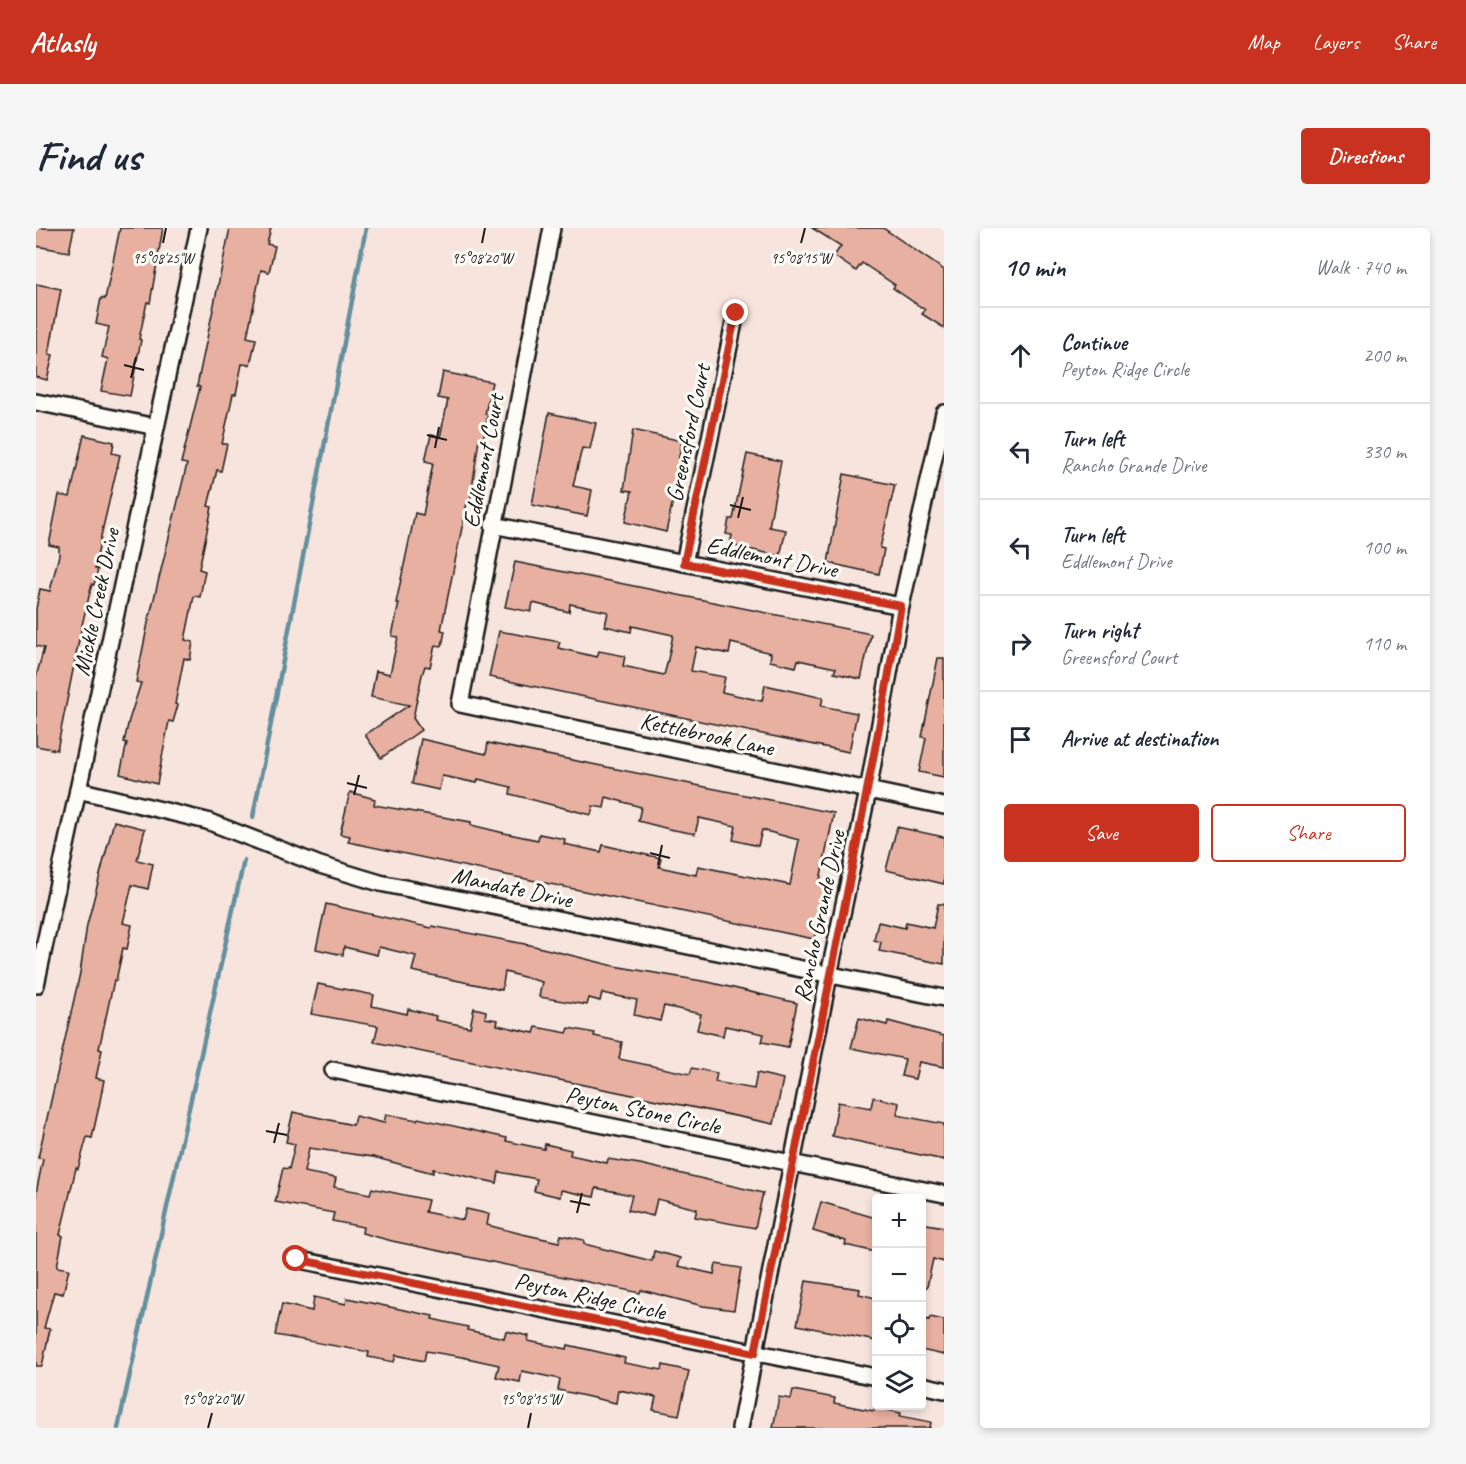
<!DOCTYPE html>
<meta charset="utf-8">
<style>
:root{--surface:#fff;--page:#f6f6f7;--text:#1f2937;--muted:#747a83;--line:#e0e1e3;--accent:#c8321e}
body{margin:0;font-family:Caveat,sans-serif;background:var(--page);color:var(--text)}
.controls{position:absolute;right:18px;bottom:18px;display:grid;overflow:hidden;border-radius:6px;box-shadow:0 3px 9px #0003}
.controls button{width:54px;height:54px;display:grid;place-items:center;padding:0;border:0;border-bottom:2px solid var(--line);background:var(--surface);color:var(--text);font:30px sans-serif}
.stop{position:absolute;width:18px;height:18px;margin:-14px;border:4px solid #c8321e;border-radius:50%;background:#fff}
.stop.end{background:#c8321e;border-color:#fff;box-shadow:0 2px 6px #0008}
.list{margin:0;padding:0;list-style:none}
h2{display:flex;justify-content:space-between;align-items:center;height:78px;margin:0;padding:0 24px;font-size:26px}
h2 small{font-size:20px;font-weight:400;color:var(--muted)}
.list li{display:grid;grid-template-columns:39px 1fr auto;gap:18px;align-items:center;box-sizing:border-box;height:96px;padding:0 24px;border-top:2px solid var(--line)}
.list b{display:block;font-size:22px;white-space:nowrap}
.list p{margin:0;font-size:20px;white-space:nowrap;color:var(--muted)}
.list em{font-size:20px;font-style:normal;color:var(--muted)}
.actions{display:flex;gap:12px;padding:18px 24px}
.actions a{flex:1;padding:14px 0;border:2px solid var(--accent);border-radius:6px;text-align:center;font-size:21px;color:var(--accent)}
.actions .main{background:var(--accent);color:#fff}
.icon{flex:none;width:33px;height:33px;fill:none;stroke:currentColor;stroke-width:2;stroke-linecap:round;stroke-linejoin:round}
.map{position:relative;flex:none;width:908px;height:1200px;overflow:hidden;border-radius:6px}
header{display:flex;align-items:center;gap:36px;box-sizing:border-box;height:84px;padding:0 30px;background:var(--accent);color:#fff}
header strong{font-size:28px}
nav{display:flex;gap:33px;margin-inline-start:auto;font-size:21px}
.intro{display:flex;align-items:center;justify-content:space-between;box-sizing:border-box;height:144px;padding:0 36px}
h1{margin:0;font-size:42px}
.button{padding:15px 27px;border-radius:6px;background:var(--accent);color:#fff;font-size:21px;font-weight:700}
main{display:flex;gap:36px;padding:0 36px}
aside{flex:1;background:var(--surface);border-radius:6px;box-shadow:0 3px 9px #0003}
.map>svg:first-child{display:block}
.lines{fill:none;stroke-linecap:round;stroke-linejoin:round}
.stream{stroke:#638f9e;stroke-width:4.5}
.building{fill:#e8b0a1;stroke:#1c1c1c;stroke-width:1.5}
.street-casing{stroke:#1c1c1c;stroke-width:20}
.street{stroke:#fdfcf7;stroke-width:15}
.route{stroke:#c8321e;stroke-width:8}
.ticks{fill:none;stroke:#1c1c1c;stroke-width:2}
.labels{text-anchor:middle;stroke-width:6;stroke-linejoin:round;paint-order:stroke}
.street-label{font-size:24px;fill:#1c1c1c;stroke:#fdfcf7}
.ticks-label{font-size:15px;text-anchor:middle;fill:#1c1c1c;stroke:#fdfcf7;stroke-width:6;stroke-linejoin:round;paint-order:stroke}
</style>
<header>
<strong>Atlasly</strong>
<nav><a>Map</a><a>Layers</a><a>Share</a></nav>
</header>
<div class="intro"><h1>Find us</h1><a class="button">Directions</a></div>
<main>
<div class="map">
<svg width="908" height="1200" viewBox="0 0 908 1200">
<rect width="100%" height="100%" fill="#f7e5dd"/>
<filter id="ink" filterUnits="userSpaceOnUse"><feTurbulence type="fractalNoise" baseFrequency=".0167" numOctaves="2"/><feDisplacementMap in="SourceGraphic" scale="12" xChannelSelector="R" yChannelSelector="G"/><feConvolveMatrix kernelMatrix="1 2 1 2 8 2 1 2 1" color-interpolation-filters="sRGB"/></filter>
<g filter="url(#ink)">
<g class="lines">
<g class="stream">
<path d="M217 589 330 0"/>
<path d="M82 1200 208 632"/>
</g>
</g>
<g class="building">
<path d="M0 0H38L33 24 0 18Z"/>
<path d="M84 0H127L114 75 111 74 103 111 105 112 94 168 65 163 72 131 66 129 73 99 60 96 65 70 69 71Z"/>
<path d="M194 0H235L231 16 239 18 233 44 225 42 211 109 220 111 214 137 206 136 200 166H197L186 216H191L185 243 181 242 172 278 176 279 163 341 169 343 164 369 158 368 149 412 157 414 154 432 148 430 139 476 142 477 137 494 133 493 121 556 84 546 91 515 88 514 93 492 105 455 100 454 112 395 151 236 145 235 164 159 161 158Z"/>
<path d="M776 0H847L908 42V100L886 86 889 82 857 60 859 57 826 35 820 43 798 28 805 18Z"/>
<path d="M0 56 25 61 13 126 17 127 11 152 0 149Z"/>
<path d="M407 144 456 154 449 186H452L447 212 443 211 434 275H431L405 402 409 403 406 418 399 417 394 439 389 438 386 447 377 490 385 502 345 530 329 507 373 477 335 469 340 443 354 446 362 409 356 408 363 375H360L379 285 387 287 397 235 389 233 395 207 404 209 412 172 402 170Z"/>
<path d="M513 185 560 195 554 221 546 220 537 258 556 262 551 288 496 277Z"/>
<path d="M597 202 646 213 640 245H643L630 304 589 294 596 263 588 262Z"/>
<path d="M48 207 78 214 76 225 84 227 65 308 59 341H62L58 357 56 356 46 397 21 522 0 518V449L8 420 0 418V381L4 361 14 363 23 327V319L13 317 23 267 34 269Z"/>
<path d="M711 226 745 233 733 299 750 302 744 328 694 317 696 307 690 306 693 291H697Z"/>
<path d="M808 246 859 257 844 320 848 321 843 346 792 335Z"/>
<path d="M479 334 835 406 825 451 798 445 800 440 762 432 760 439 734 433 735 425 695 415 693 426 660 419 655 443 689 449 686 464 726 473 729 457 787 470 785 478 821 485 813 524 453 449 463 403 524 414 522 420 561 429 563 423 589 428 587 438 628 447 631 436 637 407 596 398 595 404 569 398 572 384 534 376 533 384 497 375 495 384 469 379Z"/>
<path d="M902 430H908V549L883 544 890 510 886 509Z"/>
<path d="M385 511 450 526 452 515 798 585 783 657 789 658 778 711 312 614 314 608 304 606 314 564 339 571 338 577 435 594V597L468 605 502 612 503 606 529 611 528 616 565 624 567 617 593 623 625 630 623 639 660 647 662 638 754 657 763 612 726 602 722 618 697 612 700 598 663 590 659 606 633 601 602 593 605 579 570 569 568 580 557 578 555 587 474 566 475 559 442 551 441 555 406 548 403 562 376 556Z"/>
<path d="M78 593 109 601 101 632 117 636 112 661 96 657 87 695 96 697 91 721 87 720 80 753 78 752 63 821 66 822 60 850 68 852 63 878 56 910 51 909 42 941 40 940 24 1007 27 1008 21 1039 33 1041 27 1066 18 1064 8 1100 14 1101 6 1138H0V965L7 931 2 930 44 745 51 697Z"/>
<path d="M861 599 908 609V656L850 642Z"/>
<path d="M290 676 395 700 396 698 494 717 578 738 672 754 761 775 752 819 726 814 728 806 689 798 687 808 661 802 665 786 628 778 624 793 598 787 601 772 566 765 564 773 553 770 551 777 503 769 506 754 469 744 466 762 376 743 380 728 343 719 341 727 308 719 307 727 280 721Z"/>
<path d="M902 676H908V736L843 723 845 714 838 712 842 694 869 700 870 694 897 700Z"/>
<path d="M282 756 338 767 336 778 371 786 372 781 400 788 399 792 434 799 438 780 450 783 449 790 462 792 461 797 498 805 500 799 531 805 533 800 559 805 558 808 586 814 583 831 654 846 656 840 681 845 679 854 718 861 721 845 747 851 738 896 338 814 342 798 275 786Z"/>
<path d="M823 790 851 797 852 793 908 808V839L883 834 879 851 865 848 869 831 815 820Z"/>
<path d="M837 869 863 875 861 887 908 896V932L796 908 802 874 835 880Z"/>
<path d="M257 884 317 897 319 888 348 895 350 886 381 892 382 890 471 910 470 913 508 921 509 916 535 922 534 927 571 935 572 931 604 936 727 965 719 1000 659 989 661 981 621 971 617 988 592 982 596 967 560 960 558 969 525 962 524 969 498 963 501 951 463 944 461 955 397 941V945L337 929 273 920 268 944 300 950 298 959 334 966 336 960 392 972 389 984 427 992 430 981 453 986 451 997 486 1006 523 1014 525 1007 548 1012V1016L616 1033 618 1023 645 1030 642 1038 678 1046 680 1036 705 1040 698 1082 667 1078 605 1062 604 1065 356 1013 326 1005 327 999 296 993 298 985 239 974 247 940 253 941 259 916 250 914Z"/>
<path d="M785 974 840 990V1024L809 1017 810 1013 777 1003Z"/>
<path d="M885 995 908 999V1034L897 1031 891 1059 885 1058Z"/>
<path d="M770 1053 824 1061 823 1066 840 1070V1113L761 1097Z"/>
<path d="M278 1069 310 1076 311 1070 397 1088 396 1091 432 1099 431 1102 468 1110 470 1103 493 1108 492 1113 531 1121 532 1117 589 1130 588 1135 626 1142 627 1137 653 1143 643 1187 617 1182 620 1169 582 1162 580 1175 522 1162 524 1151 486 1143 484 1154 460 1149 463 1137 426 1129 390 1123 388 1133 360 1127 358 1134 332 1129 333 1124 239 1107 246 1076 276 1083Z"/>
<path d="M894 1089 908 1092V1127L885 1122V1090L893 1092Z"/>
<path d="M757 1162 799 1170 798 1175 838 1183 839 1179 865 1185 864 1188 895 1194 894 1200H737L743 1169 755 1171Z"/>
</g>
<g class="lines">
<g class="street-casing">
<g id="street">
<path d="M516 0 424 476 908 578"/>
<path d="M0 174 120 199"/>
<path d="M457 297 865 378"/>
<path d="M648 335 700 85"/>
<path d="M42 562 171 593 284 637 344 655 908 770"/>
<path d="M0 757 163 0"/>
<path d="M297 842 908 966"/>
<path d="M259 1031 840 1149"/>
<path d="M886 1157 908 1162"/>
<path d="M704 1200 793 747 832 563 865 378 908 185"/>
</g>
</g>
<use href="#street" class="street"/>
</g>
</g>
<g class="lines" filter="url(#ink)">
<path class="route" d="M260 1031 719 1125C768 876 821 628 865 378L648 335 700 85"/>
</g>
<path class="ticks" d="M127 15 130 0M446 15 449 0M765 15 769 0M88 137 108 142M95 150 100 129M391 207 411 212M399 220 403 199M694 277 715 282M702 290 707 269M311 555 331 560M318 567 323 547M614 625 634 630M622 637 626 617M230 903 251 907M238 915 243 895M534 973 554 977M541 985 546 965M172 1200 176 1185M492 1200 495 1185"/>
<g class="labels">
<g class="street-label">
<text transform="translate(652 205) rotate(-78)" y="8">Greensford Court</text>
<text transform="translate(447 233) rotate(-79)" y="8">Eddlemont Court</text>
<text transform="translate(736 329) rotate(11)" y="8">Eddlemont Drive</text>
<text transform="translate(60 374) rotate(-78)" y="8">Mickle Creek Drive</text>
<text transform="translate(671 506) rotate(12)" y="8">Kettlebrook Lane</text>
<text transform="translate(476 659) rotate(12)" y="8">Mandate Drive</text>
<text transform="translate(783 688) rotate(-78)" y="8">Rancho Grande Drive</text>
<text transform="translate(607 882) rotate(12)" y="8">Peyton Stone Circle</text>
<text transform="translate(554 1068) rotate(12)" y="8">Peyton Ridge Circle</text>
</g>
</g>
<g class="ticks-label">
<text x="127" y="35">95°08'25"W</text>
<text x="446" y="35">95°08'20"W</text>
<text x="765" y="35">95°08'15"W</text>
<text x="176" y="1176">95°08'20"W</text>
<text x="495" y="1176">95°08'15"W</text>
</g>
</svg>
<div class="controls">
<button>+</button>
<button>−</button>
<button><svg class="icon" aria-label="locate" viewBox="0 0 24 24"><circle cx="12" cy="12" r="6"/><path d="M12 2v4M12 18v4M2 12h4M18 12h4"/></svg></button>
<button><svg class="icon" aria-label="layers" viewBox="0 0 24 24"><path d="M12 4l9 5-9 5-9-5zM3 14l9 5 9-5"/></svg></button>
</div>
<div class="stop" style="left:260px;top:1031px"></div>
<div class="stop end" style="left:700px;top:85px"></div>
</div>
<aside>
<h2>10 min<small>Walk · 740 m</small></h2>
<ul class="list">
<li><svg class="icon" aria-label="ahead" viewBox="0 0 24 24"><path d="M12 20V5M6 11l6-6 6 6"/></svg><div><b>Continue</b><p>Peyton Ridge Circle</p></div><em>200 m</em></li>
<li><svg class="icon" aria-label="left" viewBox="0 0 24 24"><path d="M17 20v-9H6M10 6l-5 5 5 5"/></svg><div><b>Turn left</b><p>Rancho Grande Drive</p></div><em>330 m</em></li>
<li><svg class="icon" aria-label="left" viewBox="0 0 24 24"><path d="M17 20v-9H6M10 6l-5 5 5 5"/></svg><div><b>Turn left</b><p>Eddlemont Drive</p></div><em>100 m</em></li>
<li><svg class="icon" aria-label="right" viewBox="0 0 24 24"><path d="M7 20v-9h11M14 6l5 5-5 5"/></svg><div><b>Turn right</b><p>Greensford Court</p></div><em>110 m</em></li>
<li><svg class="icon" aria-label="arrive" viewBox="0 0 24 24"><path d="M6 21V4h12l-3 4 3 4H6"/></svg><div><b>Arrive at destination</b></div></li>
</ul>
<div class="actions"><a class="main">Save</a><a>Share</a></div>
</aside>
</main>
